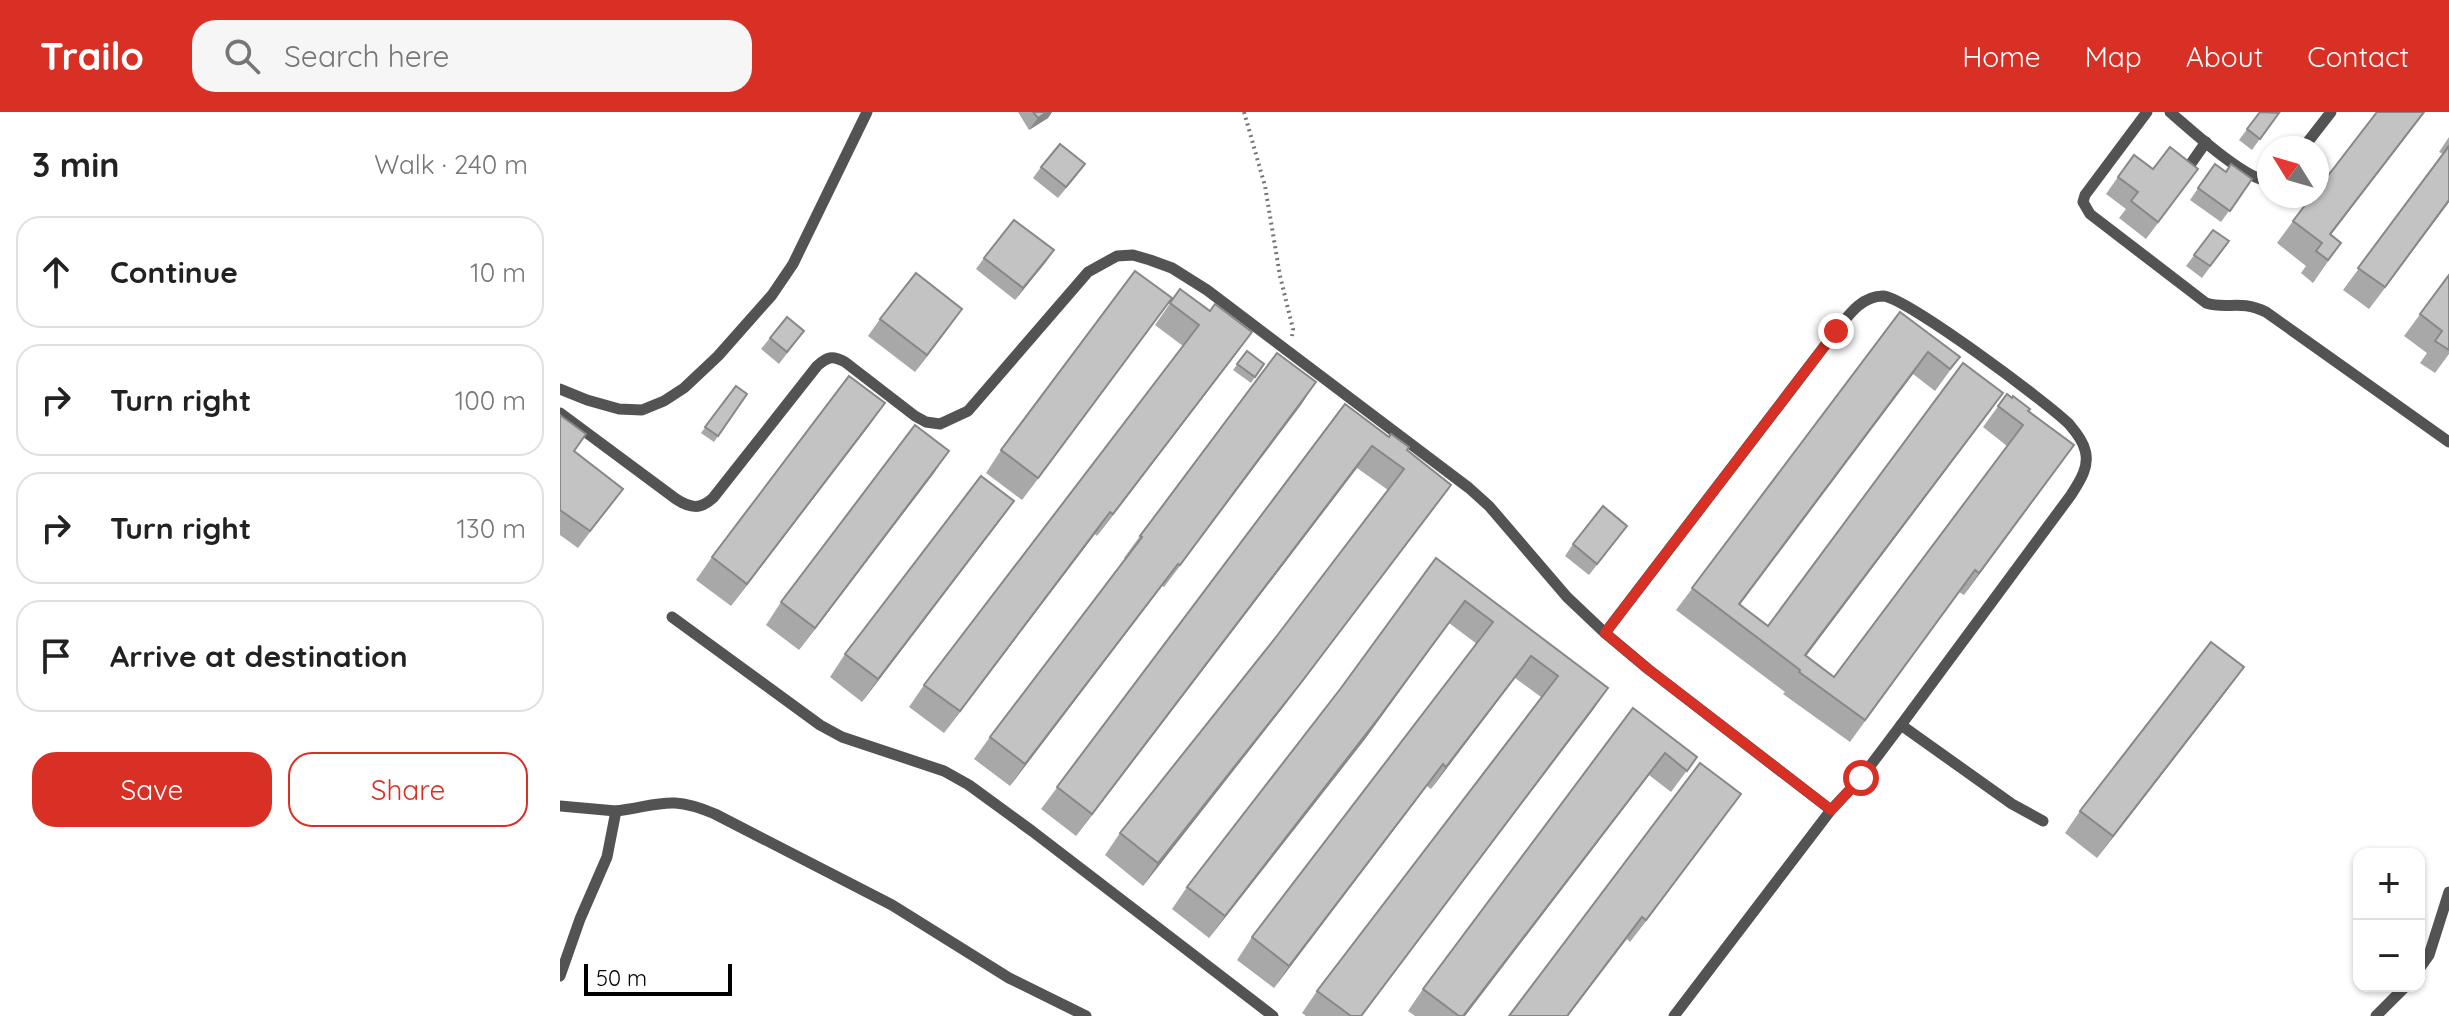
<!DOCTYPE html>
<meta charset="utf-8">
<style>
:root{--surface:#fff;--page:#f6f6f6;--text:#222;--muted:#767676;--line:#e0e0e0;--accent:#d93025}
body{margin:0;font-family:Quicksand,sans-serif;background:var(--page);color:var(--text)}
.controls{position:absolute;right:24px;bottom:24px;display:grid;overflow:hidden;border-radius:16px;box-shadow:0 2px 6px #0004}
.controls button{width:72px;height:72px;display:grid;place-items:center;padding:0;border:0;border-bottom:2px solid var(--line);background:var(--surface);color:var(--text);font:40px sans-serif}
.compass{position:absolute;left:1697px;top:24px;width:72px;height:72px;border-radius:50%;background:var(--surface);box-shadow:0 2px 6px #0004;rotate:307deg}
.scale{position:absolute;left:24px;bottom:20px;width:148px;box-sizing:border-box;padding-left:8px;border:4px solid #000;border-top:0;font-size:22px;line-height:28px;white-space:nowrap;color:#000;-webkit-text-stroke:6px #fff;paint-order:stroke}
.stop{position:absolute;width:24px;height:24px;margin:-18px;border:6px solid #d93025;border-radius:50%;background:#fff}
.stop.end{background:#d93025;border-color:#fff;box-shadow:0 2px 8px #0008}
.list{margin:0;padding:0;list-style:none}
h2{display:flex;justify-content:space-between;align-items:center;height:104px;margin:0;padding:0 32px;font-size:34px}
h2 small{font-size:26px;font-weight:400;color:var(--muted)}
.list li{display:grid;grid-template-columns:52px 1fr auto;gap:24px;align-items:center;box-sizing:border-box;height:112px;margin:0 16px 16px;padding:0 16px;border:2px solid var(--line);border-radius:24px}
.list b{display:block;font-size:30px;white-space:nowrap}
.list em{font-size:26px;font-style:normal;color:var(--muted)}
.actions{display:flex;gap:16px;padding:24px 32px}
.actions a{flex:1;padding:18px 0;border:2px solid var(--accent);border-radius:24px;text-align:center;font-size:28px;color:var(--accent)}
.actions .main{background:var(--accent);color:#fff}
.icon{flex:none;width:44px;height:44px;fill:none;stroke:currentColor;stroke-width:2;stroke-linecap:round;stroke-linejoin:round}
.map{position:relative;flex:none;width:1889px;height:904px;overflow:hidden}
header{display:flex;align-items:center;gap:48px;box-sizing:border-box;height:112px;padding:0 40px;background:var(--accent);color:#fff}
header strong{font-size:38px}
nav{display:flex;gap:44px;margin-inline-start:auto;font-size:28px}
.search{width:560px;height:72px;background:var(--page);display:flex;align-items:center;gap:20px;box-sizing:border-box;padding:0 28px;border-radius:24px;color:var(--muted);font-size:30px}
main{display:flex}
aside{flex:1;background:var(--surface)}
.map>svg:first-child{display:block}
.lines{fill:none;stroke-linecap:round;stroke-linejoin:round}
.path{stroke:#757575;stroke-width:4;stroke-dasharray:2 4;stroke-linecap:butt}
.service{stroke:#535353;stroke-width:11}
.wall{fill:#a8a8a8}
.shaded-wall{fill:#888}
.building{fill:#c3c3c3;stroke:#888;stroke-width:2}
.route{stroke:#d93025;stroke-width:10}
</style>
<header>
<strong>Trailo</strong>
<div class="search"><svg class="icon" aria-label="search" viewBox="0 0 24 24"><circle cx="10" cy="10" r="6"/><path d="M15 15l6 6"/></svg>Search here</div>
<nav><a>Home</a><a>Map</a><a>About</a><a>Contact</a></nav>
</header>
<main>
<aside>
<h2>3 min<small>Walk · 240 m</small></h2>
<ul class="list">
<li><svg class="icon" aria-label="ahead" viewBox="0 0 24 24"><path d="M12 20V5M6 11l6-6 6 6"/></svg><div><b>Continue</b></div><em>10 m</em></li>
<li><svg class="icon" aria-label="right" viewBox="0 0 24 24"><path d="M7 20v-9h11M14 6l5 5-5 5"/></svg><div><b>Turn right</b></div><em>100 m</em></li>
<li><svg class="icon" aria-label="right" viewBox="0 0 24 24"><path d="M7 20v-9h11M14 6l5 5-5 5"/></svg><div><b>Turn right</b></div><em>130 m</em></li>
<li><svg class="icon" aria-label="arrive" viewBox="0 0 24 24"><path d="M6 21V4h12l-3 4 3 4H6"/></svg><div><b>Arrive at destination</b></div></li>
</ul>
<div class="actions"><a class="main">Save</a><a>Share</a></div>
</aside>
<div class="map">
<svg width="1889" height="904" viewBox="0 0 1889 904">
<rect width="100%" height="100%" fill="#fff"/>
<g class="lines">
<path class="path" d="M684 0 705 74 720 164 733 217 732 224"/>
<g class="service">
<path d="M1587 0 1525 83 1523 90 1530 102 1646 191C1668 198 1679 187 1706 200L1889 330"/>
<path d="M1610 0C1630 17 1685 68 1709 69"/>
<path d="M1743 36 1771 0"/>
<path d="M1625 60 1646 30"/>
<path d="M0 277 27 288 59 297 82 298 104 289 124 276 158 244 212 183 233 152 307 0"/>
<path d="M0 301 116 387C130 396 140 398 153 386L257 254C267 245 272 243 285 250L355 304 366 310 380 312 408 299 528 160 557 144 573 143 590 148 612 156 647 178 909 376 929 394 1007 485 1045 521 1088 557 1271 698"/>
<path d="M112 505 260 613 282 625 384 659 409 673 472 719 713 904"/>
<path d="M1045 521 1276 219C1288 204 1301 184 1323 184 1346 185 1488 291 1509 312 1515 319 1523 329 1525 338 1530 354 1520 369 1511 383L1341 613 1301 666 1271 698 1114 904"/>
<path d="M1341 613 1452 692 1483 709"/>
<path d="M0 694 56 699 47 745 20 807 0 864"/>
<path d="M56 699C101 693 110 683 155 702L332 793 449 866 526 904"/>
<path d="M1859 857 1869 843 1889 780"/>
<path d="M1816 904 1846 874"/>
</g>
</g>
<g class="wall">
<path d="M458 0H492L488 6 469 18Z"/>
<path d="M1700 0H1719L1692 38 1679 28Z"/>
<path d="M1889 25V90L1809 197 1783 178 1883 42 1879 40Z"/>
<path d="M1655 52 1666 60 1692 67 1661 110 1630 88Z"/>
<path d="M481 55 517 63 498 86 473 66Z"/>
<path d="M1593 57 1626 74 1586 127 1559 106 1566 97 1546 82 1558 65Z"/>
<path d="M1733 109 1771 123 1781 131 1753 171 1741 161 1746 154 1717 131Z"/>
<path d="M1653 118 1669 129 1642 166 1626 154Z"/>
<path d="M494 138 455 188 416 157 424 146Z"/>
<path d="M1889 163V242L1875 261 1860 251 1867 241 1844 224Z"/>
<path d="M620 177 650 199 692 220 676 242 537 424 535 422 384 621 349 595 364 573 623 234 595 213Z"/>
<path d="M1340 200 1400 245 1375 279 1353 262 1180 493 1208 514 1428 302 1246 544 1274 565 1447 334 1423 315 1447 282 1514 333 1404 483 1399 480 1290 630 1223 582 1225 580 1116 498Z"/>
<path d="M320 207 390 214 355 260 308 224Z"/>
<path d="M596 208 462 388 426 361 441 338Z"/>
<path d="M244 219 219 252 201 237 210 226Z"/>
<path d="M687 239 704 252 691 271 673 258Z"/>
<path d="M756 270 604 475 602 474 450 674 414 647 430 625 566 447 564 446 580 424Z"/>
<path d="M176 274 187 282 154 330 141 321Z"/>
<path d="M325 291 171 494 136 468 152 445Z"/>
<path d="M785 292 891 373 724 594 583 774 545 743 560 721 716 525 828 378 797 356 516 724 481 697Z"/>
<path d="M0 303 14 339 63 377 18 436 0 423Z"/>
<path d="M374 361 239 538 206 513 221 490Z"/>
<path d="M438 411 302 590 270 565 285 542Z"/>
<path d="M1059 425 1029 463 1005 444 1013 432Z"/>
<path d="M876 446 1048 576 802 904H746L742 901 757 879 981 585 955 566 871 677 867 674 714 876 677 848 692 825 917 532 889 511 805 627 649 826 612 797 627 775 781 576Z"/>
<path d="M1684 555 1668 577 1537 746 1505 721 1520 699Z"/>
<path d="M1073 596 1137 645 1111 680 1089 663 905 904H855L848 899 863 877Z"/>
<path d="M1165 704 1070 830 1067 827 1008 904H949Z"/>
</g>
<g class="shaded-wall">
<path d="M487 0H492L488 6 469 18 478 6Z"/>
<path d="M1864 0H1865L1754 145 1770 122Z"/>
<path d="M1889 88V90L1809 197 1825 175Z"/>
<path d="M494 138 486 150 455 188 463 176Z"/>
<path d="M612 186 596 208 462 388 478 366Z"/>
<path d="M402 197 390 214 355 260 367 243Z"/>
<path d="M692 220 676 242 537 424 553 402Z"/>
<path d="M1368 240 1353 262 1170 505 1179 492Z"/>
<path d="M756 270 741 293 604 475 620 453Z"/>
<path d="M1443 281 1428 302 1237 556 1245 543Z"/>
<path d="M325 291 309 314 171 494 187 472Z"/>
<path d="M1514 333 1499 354 1404 483 1419 461Z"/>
<path d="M812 334 797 356 516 724 532 702Z"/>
<path d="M389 339 374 361 239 538 255 516Z"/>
<path d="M891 373 724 594 583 774 598 751Z"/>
<path d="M454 389 438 411 302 590 318 567Z"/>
<path d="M550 400 535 422 384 621 400 599Z"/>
<path d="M618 452 602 474 450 674 465 652Z"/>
<path d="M905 489 805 627 649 826 665 804Z"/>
<path d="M971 544 955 566 871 677 886 655Z"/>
<path d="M1684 555 1668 577 1537 746 1553 724Z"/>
<path d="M1048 576 1033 598 801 904Z"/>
<path d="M1105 641 1089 663 905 904H903Z"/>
<path d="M883 652 867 674 714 876 729 854Z"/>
<path d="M1181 682 1165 704 1070 830 1086 808Z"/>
<path d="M1082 805 1008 904H1007Z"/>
</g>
<g class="building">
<path d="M473 0H487L478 6Z"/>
<path d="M1700 0 1719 1 1700 27 1687 17Z"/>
<path d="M1817 0H1864L1770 122 1781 131 1768 148 1756 139 1762 131 1733 109 1752 84H1757V78Z"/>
<path d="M500 32 525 52 506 75 481 55Z"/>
<path d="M1889 34V88L1825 175 1798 156Z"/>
<path d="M1610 35 1638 57 1598 110 1571 89 1578 80 1558 65 1574 43 1593 57Z"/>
<path d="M1655 52 1666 60 1671 52 1692 67 1670 99 1638 76Z"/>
<path d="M454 108 494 138 463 176 424 146Z"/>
<path d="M1653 118 1669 129 1650 154 1634 143Z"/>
<path d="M575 159 612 186 478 366 441 338Z"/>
<path d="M356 161 402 197 367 243 320 207Z"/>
<path d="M1889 163V238L1875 229 1882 219 1860 202Z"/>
<path d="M620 177 650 199 655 192 692 220 553 402 550 400 400 599 364 573 639 213 610 191Z"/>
<path d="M1340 200 1400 245 1390 257 1368 240 1179 492 1208 514 1403 251 1443 281 1245 543 1274 565 1463 313 1438 294 1447 282 1452 286 1453 284 1470 297 1468 299 1514 333 1419 461 1415 458 1305 608 1239 560 1240 558 1132 476Z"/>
<path d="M227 205 244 219 227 240 210 226Z"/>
<path d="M687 239 704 252 695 265 677 252Z"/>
<path d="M717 241 756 270 620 453 618 452 465 652 430 625 582 425 580 424Z"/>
<path d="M289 264 325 291 187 472 152 445Z"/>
<path d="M176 274 187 282 158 324 145 315Z"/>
<path d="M785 292 829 325 831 322 849 335 847 338 891 373 740 572 598 751 560 721 716 525 844 357 812 334 532 702 497 675Z"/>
<path d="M0 303 26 322 14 339 63 377 30 419 0 398Z"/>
<path d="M355 313 389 339 255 516 221 490Z"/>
<path d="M421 364 454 389 318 567 285 542Z"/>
<path d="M1043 394 1067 414 1037 452 1013 432Z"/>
<path d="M876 446 1048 576 801 904H791L757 879 998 564 971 544 886 655 883 652 729 854 692 825 933 510 905 489 820 604 665 804 627 775 781 576Z"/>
<path d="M1651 530 1684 555 1553 724 1520 699Z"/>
<path d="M1073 596 1137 645 1127 659 1105 641 903 904H899L863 877Z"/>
<path d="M1140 651 1181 682 1086 808 1082 805 1007 904H949Z"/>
</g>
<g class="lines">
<path class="route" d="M1276 219 1045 521 1088 557 1271 698 1301 666"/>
</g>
</svg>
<div class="controls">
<button>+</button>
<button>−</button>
</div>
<svg class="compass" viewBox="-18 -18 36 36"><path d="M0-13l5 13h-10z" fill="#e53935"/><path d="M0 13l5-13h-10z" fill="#767676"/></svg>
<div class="scale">50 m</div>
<div class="stop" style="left:1301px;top:666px"></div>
<div class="stop end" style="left:1276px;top:219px"></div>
</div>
</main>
